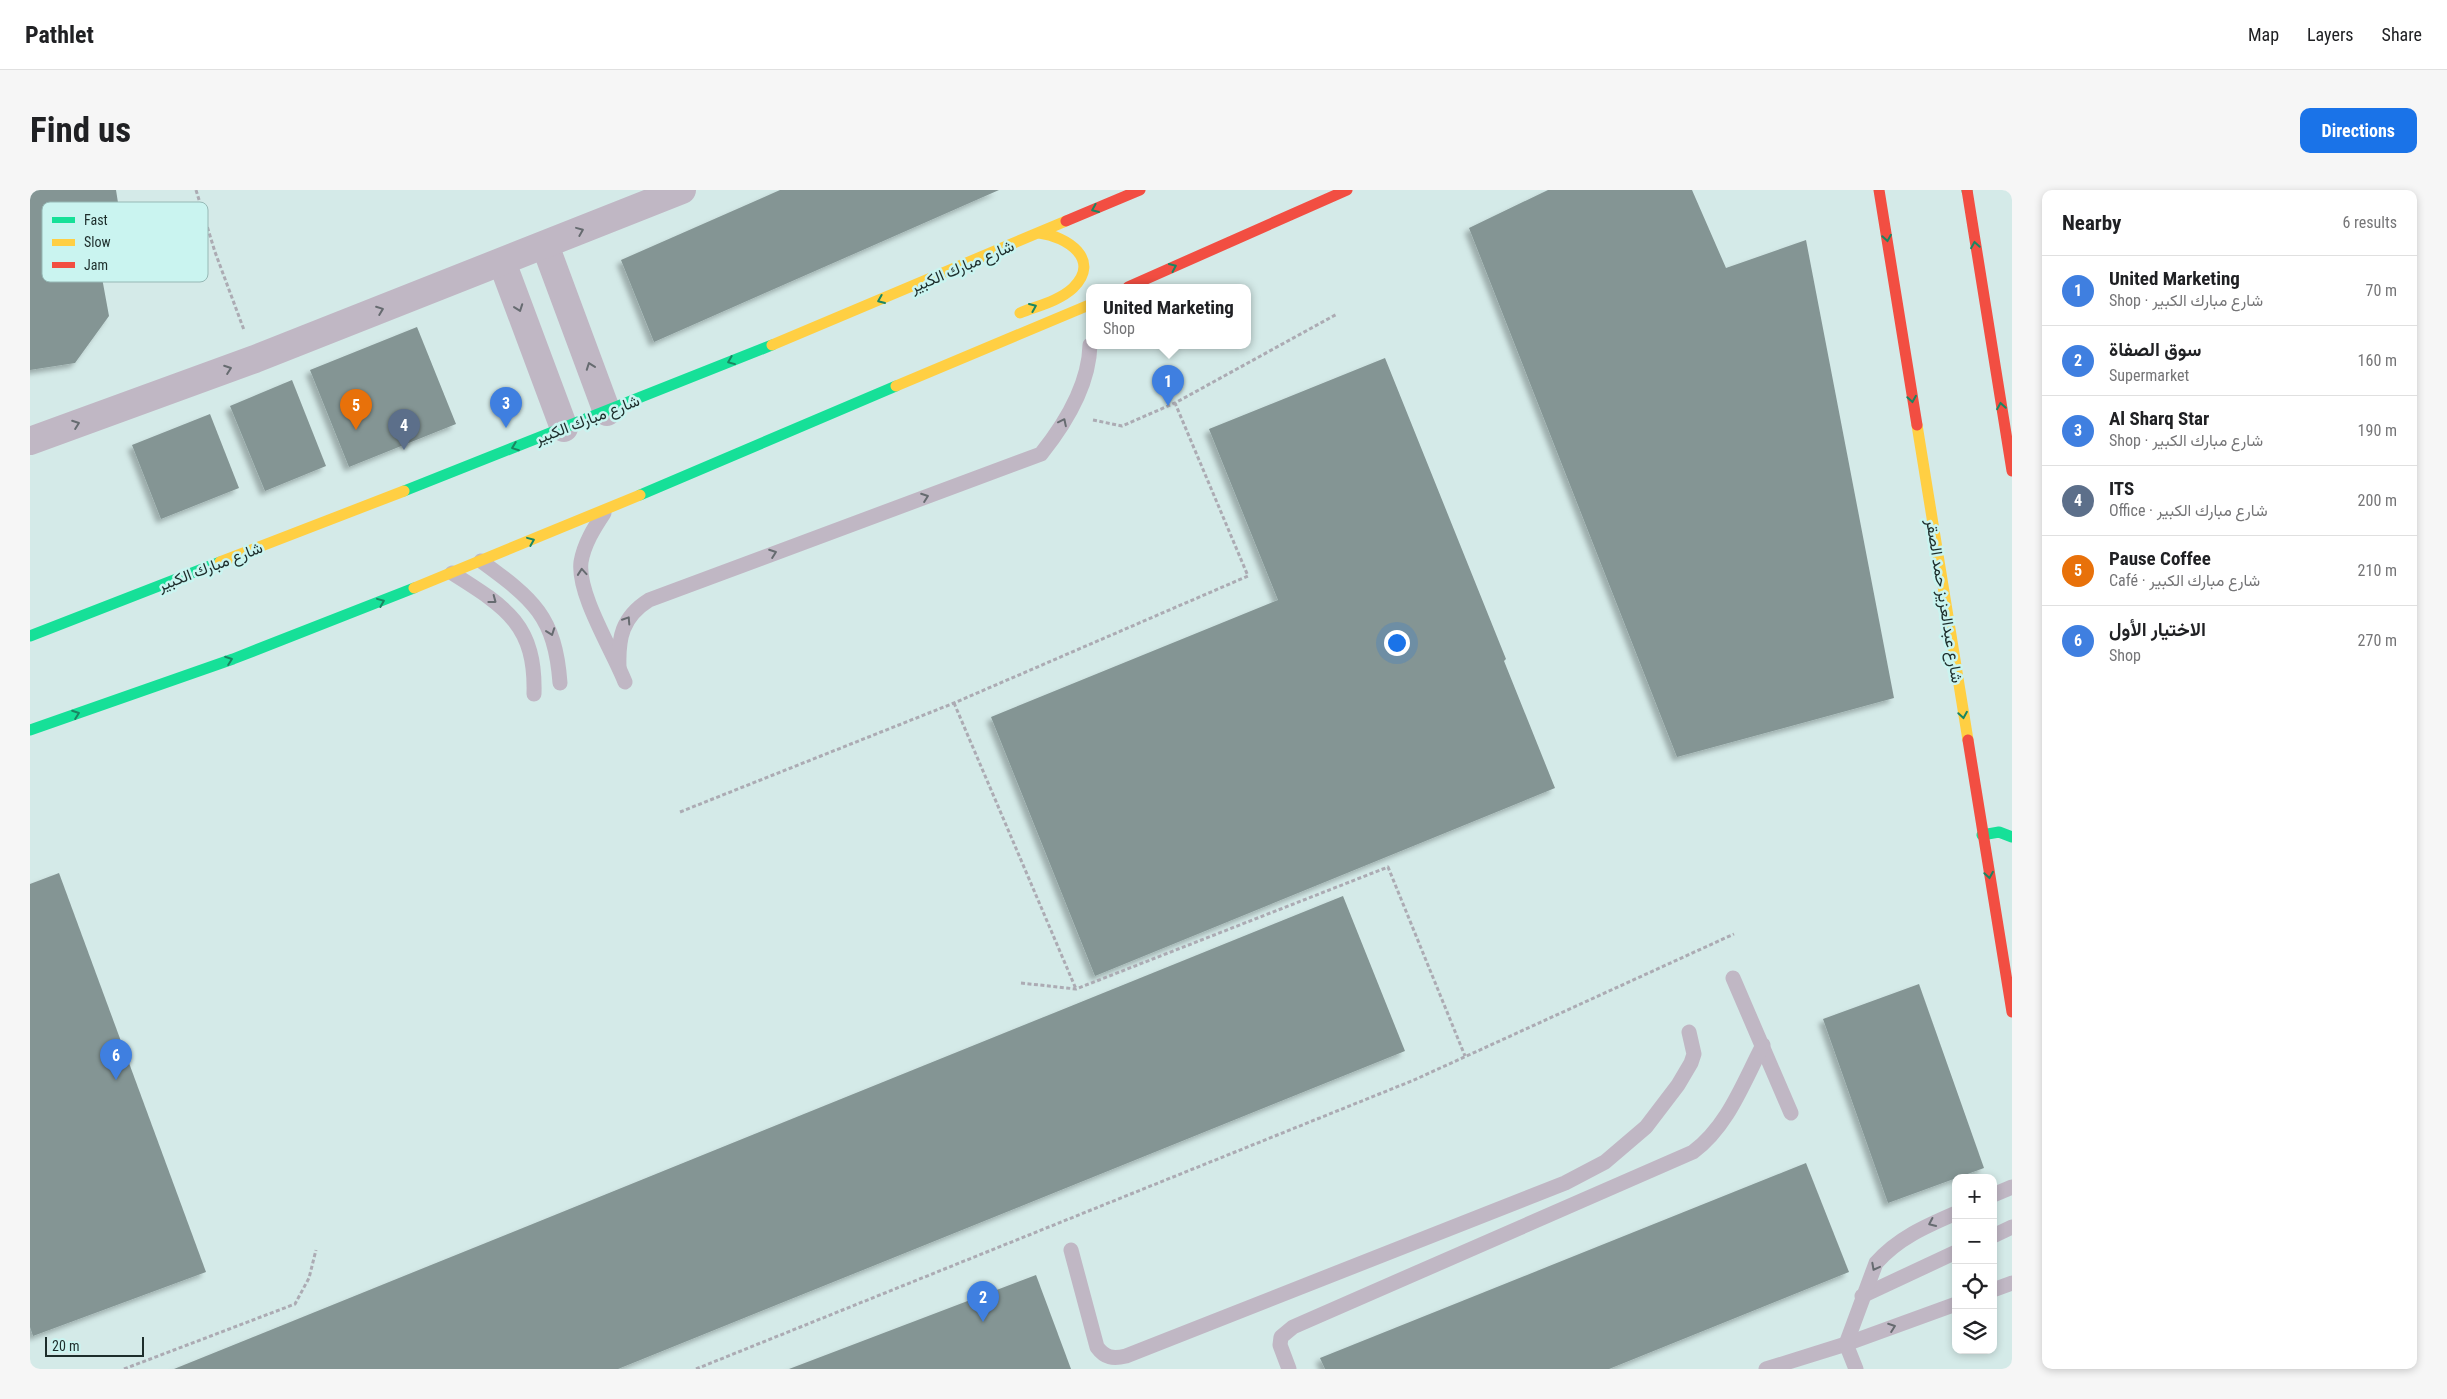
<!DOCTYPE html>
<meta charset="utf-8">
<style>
:root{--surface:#fff;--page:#f6f6f6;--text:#202124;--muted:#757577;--line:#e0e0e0;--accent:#1a73e8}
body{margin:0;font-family:"Roboto Condensed",Vazirmatn,sans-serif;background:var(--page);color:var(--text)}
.controls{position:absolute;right:15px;bottom:15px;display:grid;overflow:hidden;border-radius:10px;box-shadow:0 2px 8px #0003}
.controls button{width:45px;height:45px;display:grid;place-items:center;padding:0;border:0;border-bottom:1px solid var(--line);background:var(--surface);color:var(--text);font:25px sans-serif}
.scale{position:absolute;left:15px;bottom:12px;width:99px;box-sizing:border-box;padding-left:5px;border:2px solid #1d2d2b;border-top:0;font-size:14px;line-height:18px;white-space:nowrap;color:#1d2d2b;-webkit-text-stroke:4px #caf4f0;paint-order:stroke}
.you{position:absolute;left:1366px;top:452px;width:18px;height:18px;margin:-12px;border:4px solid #fff;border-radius:50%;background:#1a73e8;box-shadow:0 0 0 8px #1a73e833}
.badge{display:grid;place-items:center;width:32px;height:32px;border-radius:50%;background:var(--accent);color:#fff;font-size:16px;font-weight:700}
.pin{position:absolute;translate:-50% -41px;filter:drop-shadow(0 1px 2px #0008)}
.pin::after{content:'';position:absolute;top:26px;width:18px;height:15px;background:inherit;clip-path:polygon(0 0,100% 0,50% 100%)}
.popup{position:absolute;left:1056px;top:94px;width:165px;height:65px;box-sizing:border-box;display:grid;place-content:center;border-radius:10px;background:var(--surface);filter:drop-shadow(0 1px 4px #0005);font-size:16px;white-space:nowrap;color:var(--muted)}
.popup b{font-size:19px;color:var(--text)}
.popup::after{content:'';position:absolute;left:50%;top:100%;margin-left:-10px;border:10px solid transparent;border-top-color:var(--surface)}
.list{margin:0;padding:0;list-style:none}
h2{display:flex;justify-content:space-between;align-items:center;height:65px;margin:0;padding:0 20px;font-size:21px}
h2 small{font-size:16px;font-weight:400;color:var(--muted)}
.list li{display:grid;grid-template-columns:32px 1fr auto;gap:15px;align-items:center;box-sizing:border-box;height:70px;padding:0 20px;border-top:1px solid var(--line)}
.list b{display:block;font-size:19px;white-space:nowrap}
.list p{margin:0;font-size:16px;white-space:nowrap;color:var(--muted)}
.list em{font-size:16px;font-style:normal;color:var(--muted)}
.icon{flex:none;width:28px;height:28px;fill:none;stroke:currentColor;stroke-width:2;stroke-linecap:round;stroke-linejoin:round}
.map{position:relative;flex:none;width:1982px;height:1179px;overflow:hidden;border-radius:10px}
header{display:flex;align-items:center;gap:30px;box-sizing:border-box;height:70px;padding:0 25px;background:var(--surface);border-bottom:1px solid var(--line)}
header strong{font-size:24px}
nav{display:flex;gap:28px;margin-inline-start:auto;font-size:18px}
.intro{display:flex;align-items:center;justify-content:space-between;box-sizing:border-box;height:120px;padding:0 30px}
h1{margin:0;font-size:35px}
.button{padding:12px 22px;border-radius:10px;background:var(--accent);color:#fff;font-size:18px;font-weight:700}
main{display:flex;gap:30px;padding:0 30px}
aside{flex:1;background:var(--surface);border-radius:10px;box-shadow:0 2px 8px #0003}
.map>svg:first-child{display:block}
.building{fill:#849594;filter:url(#shadow)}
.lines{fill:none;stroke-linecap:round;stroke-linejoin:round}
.path{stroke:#acabb3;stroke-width:3;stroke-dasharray:4 2.5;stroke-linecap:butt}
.lane{stroke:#c0b7c4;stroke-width:15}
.street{stroke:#c0b7c4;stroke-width:28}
.fast{stroke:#16e098;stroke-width:11}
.slow{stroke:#ffcf43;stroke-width:11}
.jam{stroke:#f24e42;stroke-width:11}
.oneway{stroke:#1a8662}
.oneway2{stroke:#666b70}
.labels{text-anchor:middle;stroke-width:5;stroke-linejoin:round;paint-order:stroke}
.street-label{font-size:16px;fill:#1d2d2b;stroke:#caf4f0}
.key{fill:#caf4f0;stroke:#96b8b5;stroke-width:1}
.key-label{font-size:14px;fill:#1d2d2b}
</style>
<header>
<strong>Pathlet</strong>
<nav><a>Map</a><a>Layers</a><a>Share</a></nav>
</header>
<div class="intro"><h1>Find us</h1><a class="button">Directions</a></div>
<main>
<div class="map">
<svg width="1982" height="1179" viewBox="0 0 1982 1179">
<defs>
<filter id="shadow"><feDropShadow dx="-4.5" dy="4.5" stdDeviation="2.5" flood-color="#0004"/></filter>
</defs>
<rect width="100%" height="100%" fill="#d4eae8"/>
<g class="building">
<path d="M0 0H86L96 64 68 66 79 126 45 173 0 180Z"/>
<path d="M750 0H969L624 152 591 70Z"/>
<path d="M1518 0H1662L1696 78 1776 50 1864 508 1647 567 1439 38Z"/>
<path d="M387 137 426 234 319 277 280 180Z"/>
<path d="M1355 168 1476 469 1474 471 1525 598 1065 786 961 527 1248 410 1179 239Z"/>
<path d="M262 190 296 276 235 301 200 216Z"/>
<path d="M180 224 209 298 131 329 102 255Z"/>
<path d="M29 683 176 1082 3 1146 0 1137V694Z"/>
<path d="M1313 706 1375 861 588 1179H144Z"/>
<path d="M1889 794 1954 978 1858 1013 1793 829Z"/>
<path d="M1776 973 1819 1082 1579 1179H1295L1290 1168Z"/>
<path d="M1006 1085 1041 1179H759Z"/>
</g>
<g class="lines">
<g class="path">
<path d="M166 0 185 62 214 140"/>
<path d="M1063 230 1092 236 1145 213 1307 124"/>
<path d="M924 513 1046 799"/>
<path d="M650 622 924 513 1218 386 1145 213"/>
<path d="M991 793 1046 799 1358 677 1435 866"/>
<path d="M94 1179 265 1114 279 1088 286 1060"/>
<path d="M666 1179 1384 890 1704 744"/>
</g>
<g class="lane">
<path d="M574 323C564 338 554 354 551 372 547 404 583 461 595 492"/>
<path d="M451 371C503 409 525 426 530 493"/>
<path d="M422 383C476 417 506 435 504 504"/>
<path d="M589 477C588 448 592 427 619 410L1011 264C1035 234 1059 194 1060 155"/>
<path d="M1703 788 1761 923"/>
<path d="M1963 1005 1982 997"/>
<path d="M1963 1046 1982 1037"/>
<path d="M1041 1060 1067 1157C1075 1168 1083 1169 1096 1166L1535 993 1575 972 1616 937 1648 895 1661 873 1664 864 1659 842"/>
<path d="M1963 1100 1982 1093"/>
<path d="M1832 1106 1926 1062"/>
<path d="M1259 1179 1250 1155 1251 1147 1263 1137 1663 962C1698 936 1713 893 1733 855"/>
<path d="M1736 1179 1816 1154 1926 1114"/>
<path d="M1826 1179 1816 1154 1846 1073C1868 1048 1896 1036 1926 1023"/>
</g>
<g class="street">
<path d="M515 55 577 222"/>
<path d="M472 72 534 238"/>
<path d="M0 251 225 169 652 0"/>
</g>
<g class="fast">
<path d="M1937 0V1"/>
<path d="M374 301 742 155"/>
<path d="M610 305 866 196"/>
<path d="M0 446 190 372"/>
<path d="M0 540 203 469 384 398"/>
<path d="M1952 645 1969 642 1982 647"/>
</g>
<g class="slow">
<path d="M990 123C1007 116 1029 111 1043 98 1072 70 1037 46 1009 43"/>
<path d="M742 155 1036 31"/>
<path d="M866 196 1059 115"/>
<path d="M1887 235 1938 550"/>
<path d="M190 372 374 301"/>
<path d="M384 398 610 305"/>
</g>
<g class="jam">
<path d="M1849 0 1887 235"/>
<path d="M1937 0 1982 281"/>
<path d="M1036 31 1110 0"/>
<path d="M1098 97 1317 0"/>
<path d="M1938 550 1982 822"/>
</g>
</g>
<defs><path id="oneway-chevron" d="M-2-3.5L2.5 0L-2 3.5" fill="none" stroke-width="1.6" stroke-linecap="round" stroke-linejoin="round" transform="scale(1.25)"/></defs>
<g class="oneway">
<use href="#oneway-chevron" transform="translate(1065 19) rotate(157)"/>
<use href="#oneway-chevron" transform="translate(1857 48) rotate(81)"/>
<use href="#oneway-chevron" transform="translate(1945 55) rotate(-99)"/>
<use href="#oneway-chevron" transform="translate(1143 77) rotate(-24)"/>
<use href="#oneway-chevron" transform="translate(851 110) rotate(157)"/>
<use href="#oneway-chevron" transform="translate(1003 117) rotate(-23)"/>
<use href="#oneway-chevron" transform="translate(701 171) rotate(158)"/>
<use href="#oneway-chevron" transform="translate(1882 209) rotate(81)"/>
<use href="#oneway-chevron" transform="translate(1971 216) rotate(-99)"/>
<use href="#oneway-chevron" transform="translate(485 257) rotate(159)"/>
<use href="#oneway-chevron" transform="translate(501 351) rotate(-22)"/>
<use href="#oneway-chevron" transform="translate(351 412) rotate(-22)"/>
<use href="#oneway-chevron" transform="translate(199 470) rotate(-20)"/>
<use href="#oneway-chevron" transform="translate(46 524) rotate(-20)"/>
<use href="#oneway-chevron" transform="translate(1933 525) rotate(81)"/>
<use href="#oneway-chevron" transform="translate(1959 685) rotate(81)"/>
</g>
<g class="oneway2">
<use href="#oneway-chevron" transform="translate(550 41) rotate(-22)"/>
<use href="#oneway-chevron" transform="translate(489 118) rotate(70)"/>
<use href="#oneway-chevron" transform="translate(350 120) rotate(-21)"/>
<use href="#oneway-chevron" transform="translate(560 176) rotate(-110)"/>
<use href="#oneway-chevron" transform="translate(198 179) rotate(-20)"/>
<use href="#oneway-chevron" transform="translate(1033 232) rotate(-64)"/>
<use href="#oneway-chevron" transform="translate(46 234) rotate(-20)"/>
<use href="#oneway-chevron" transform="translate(895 307) rotate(-20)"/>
<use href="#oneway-chevron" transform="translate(743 363) rotate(-20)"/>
<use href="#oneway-chevron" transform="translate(552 382) rotate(-95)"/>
<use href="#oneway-chevron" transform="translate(463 410) rotate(37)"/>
<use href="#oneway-chevron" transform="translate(597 430) rotate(-57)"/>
<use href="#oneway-chevron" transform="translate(521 442) rotate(70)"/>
<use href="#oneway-chevron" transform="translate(1902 1033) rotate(155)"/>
<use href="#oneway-chevron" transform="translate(1845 1077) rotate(118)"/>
<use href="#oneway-chevron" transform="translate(1862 1137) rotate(-20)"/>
</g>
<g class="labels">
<g class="street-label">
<text transform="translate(932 76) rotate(-23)" y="6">شارع مبارك الكبير</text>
<text transform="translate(557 229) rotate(-21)" y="6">شارع مبارك الكبير</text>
<text transform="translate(180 376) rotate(-21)" y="6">شارع مبارك الكبير</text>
<text transform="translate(1915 411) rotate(81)" y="6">شارع عبدالعزيز حمد الصقر</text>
</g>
</g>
<rect x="12" y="12" width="166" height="80" rx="8" class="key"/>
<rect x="22" y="27" width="23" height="6" fill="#16e098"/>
<rect x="22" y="49" width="23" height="7" fill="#ffcf43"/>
<rect x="22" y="72" width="23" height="6" fill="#f24e42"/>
<g class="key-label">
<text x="54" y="35">Fast</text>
<text x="54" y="57">Slow</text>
<text x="54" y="80">Jam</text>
</g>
</svg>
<div class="controls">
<button>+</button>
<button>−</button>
<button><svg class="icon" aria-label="locate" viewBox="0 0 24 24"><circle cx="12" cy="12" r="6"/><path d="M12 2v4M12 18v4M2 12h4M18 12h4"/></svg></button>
<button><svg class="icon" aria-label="layers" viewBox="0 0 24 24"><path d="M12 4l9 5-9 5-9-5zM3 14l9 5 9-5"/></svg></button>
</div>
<div class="scale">20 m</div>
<div class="you"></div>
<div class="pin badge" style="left:1138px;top:216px;background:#3f7fe0">1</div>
<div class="popup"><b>United Marketing</b>Shop</div>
<div class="pin badge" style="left:953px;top:1132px;background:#3f7fe0">2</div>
<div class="pin badge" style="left:476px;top:238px;background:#3f7fe0">3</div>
<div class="pin badge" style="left:374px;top:260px;background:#5c6f8a">4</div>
<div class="pin badge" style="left:326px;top:240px;background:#e8710a">5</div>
<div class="pin badge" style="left:86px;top:890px;background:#3f7fe0">6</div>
</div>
<aside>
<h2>Nearby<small>6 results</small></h2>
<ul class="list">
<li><span class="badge" style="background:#3f7fe0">1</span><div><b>United Marketing</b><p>Shop · شارع مبارك الكبير</p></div><em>70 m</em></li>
<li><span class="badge" style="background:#3f7fe0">2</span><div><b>سوق الصفاة</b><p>Supermarket</p></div><em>160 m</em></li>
<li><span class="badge" style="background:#3f7fe0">3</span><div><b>Al Sharq Star</b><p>Shop · شارع مبارك الكبير</p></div><em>190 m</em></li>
<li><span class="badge" style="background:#5c6f8a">4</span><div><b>ITS</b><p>Office · شارع مبارك الكبير</p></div><em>200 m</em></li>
<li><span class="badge" style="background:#e8710a">5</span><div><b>Pause Coffee</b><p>Café · شارع مبارك الكبير</p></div><em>210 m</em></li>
<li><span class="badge" style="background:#3f7fe0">6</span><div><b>الاختيار الأول</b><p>Shop</p></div><em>270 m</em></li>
</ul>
</aside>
</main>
